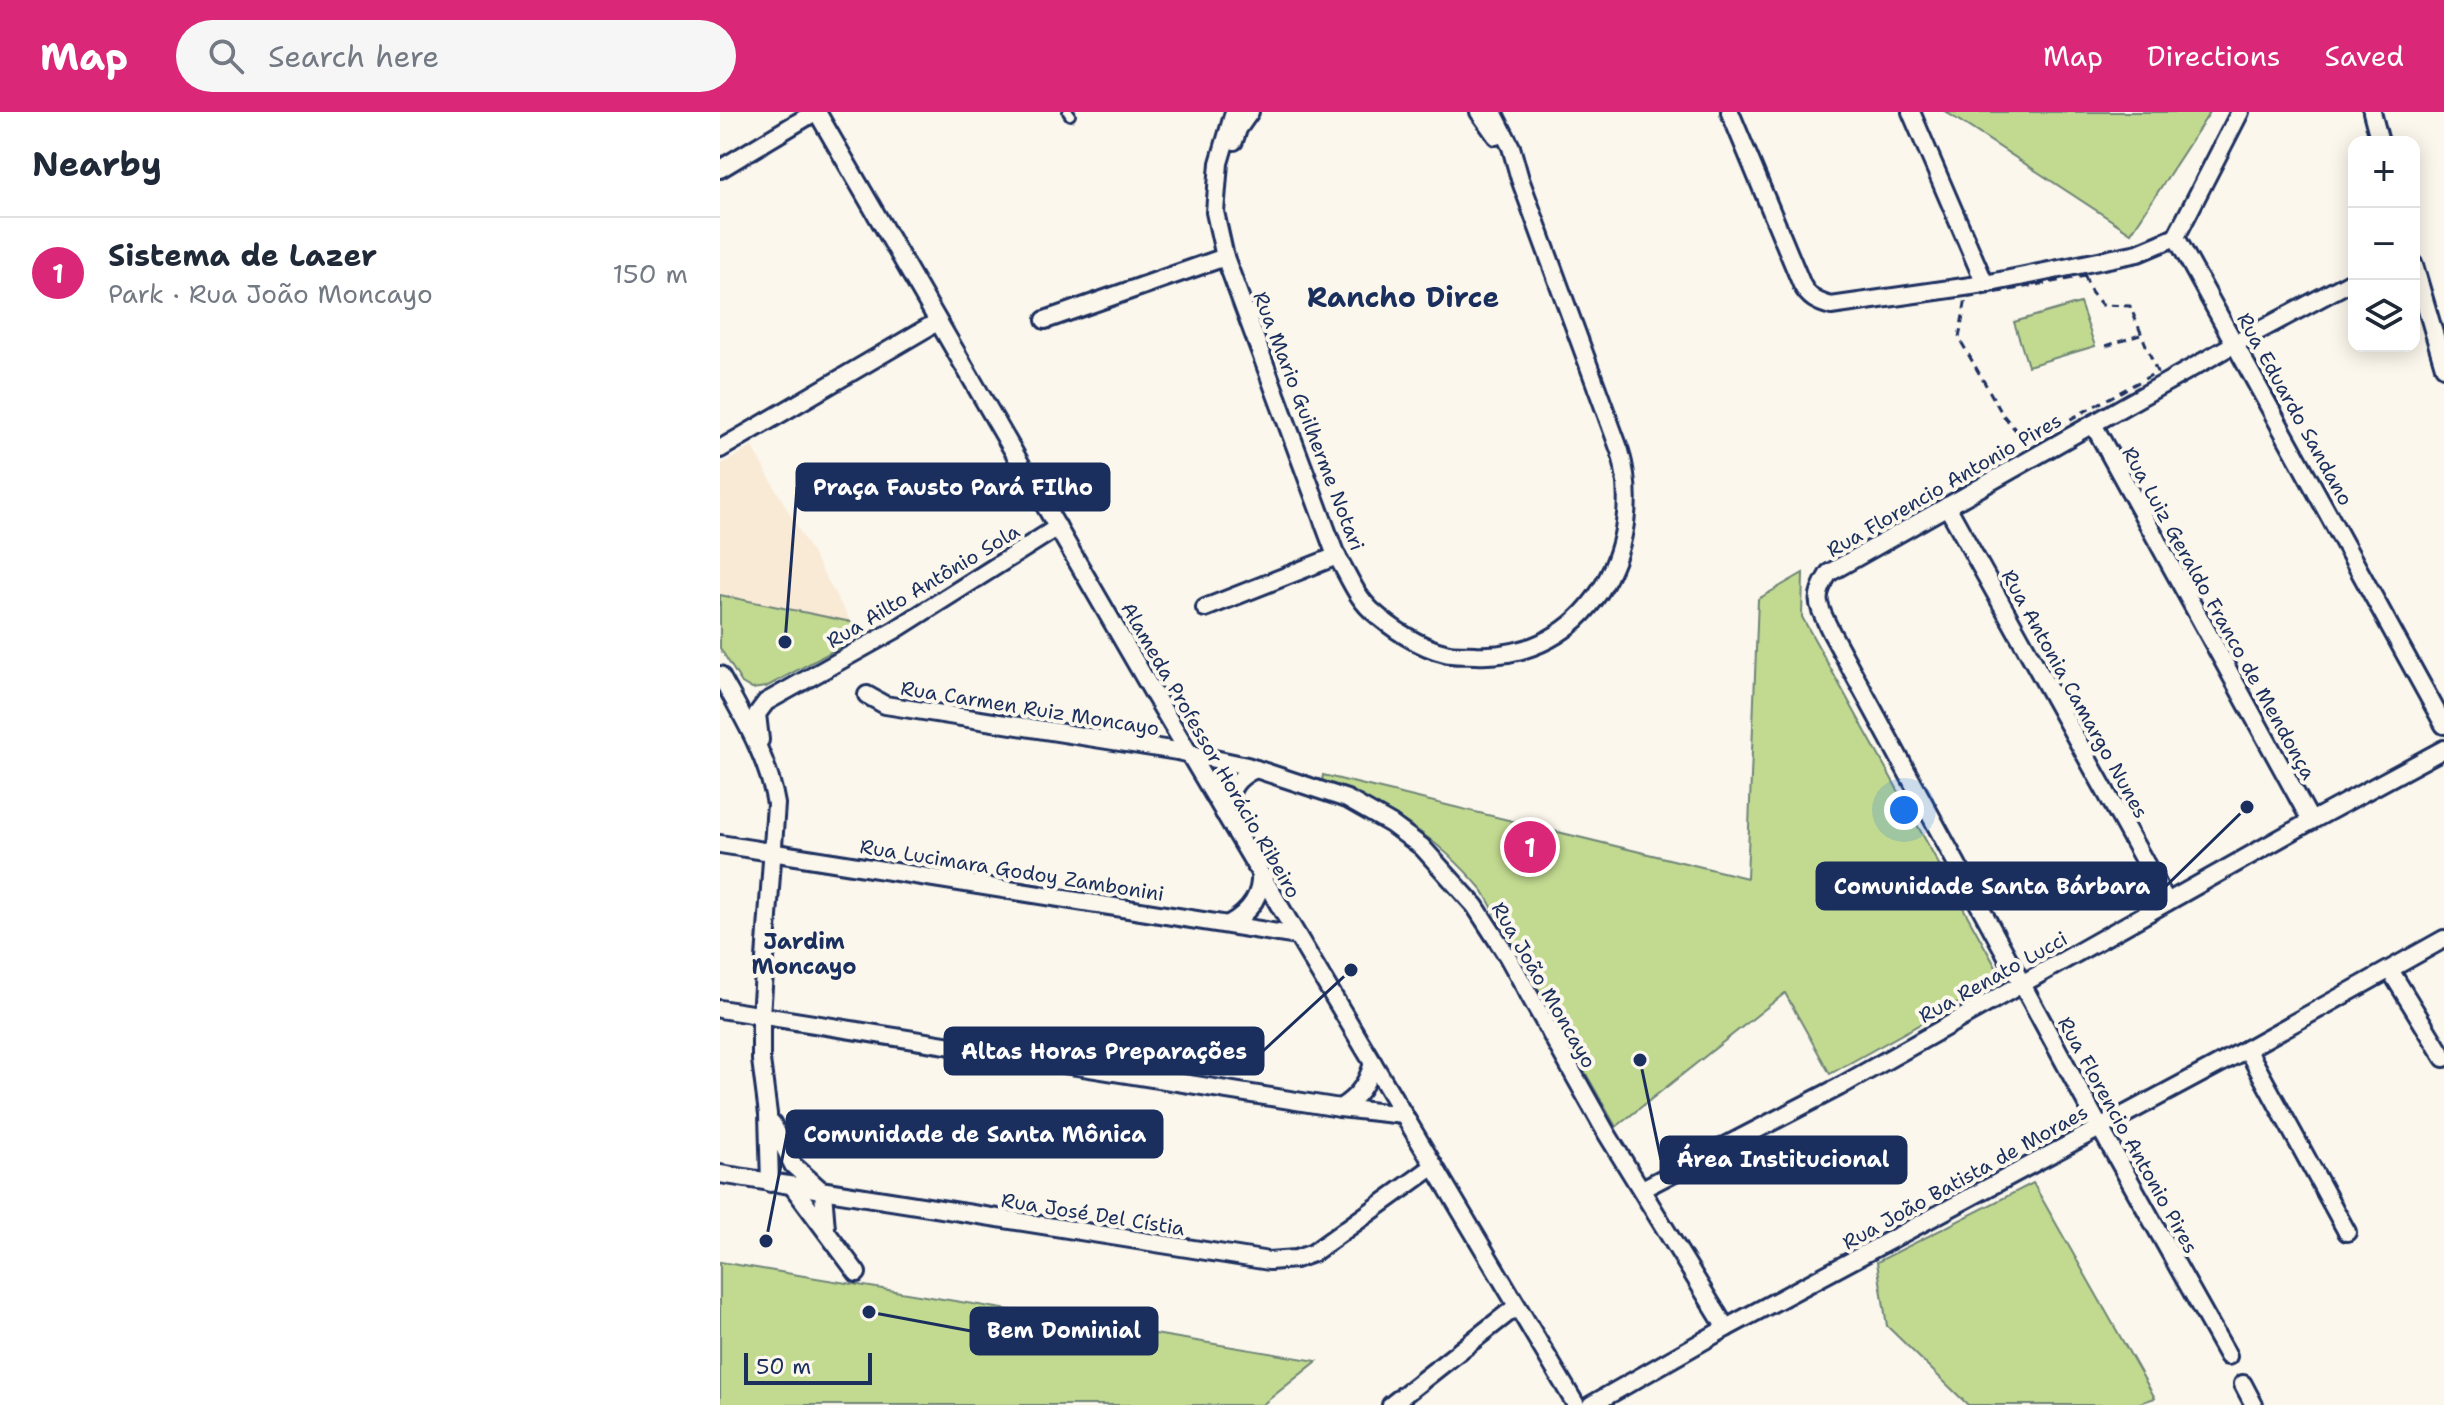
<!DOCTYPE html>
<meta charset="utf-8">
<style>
:root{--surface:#fff;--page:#f6f6f7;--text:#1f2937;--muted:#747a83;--line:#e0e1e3;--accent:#db2777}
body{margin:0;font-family:"Shantell Sans",sans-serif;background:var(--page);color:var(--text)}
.controls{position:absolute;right:24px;top:24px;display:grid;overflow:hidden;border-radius:16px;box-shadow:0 4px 20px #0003}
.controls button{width:72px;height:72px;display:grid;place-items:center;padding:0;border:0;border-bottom:2px solid var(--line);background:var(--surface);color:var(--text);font:40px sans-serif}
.scale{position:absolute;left:24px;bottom:20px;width:128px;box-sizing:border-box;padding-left:8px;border:4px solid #1b2f5e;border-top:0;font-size:22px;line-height:28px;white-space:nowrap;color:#1b2f5e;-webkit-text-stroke:6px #fbf7ec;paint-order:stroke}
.you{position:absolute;left:1184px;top:698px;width:28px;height:28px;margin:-20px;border:6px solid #fff;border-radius:50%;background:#1a73e8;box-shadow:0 0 0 12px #1a73e833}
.badge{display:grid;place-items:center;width:52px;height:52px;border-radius:50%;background:var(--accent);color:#fff;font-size:26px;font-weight:700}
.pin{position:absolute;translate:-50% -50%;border:4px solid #fff;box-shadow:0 2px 8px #0006}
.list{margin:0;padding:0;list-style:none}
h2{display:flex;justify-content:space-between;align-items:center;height:104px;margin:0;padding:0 32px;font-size:34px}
h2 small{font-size:26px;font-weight:400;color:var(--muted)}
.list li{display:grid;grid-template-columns:52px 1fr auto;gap:24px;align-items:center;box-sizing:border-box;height:112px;padding:0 32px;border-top:2px solid var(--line)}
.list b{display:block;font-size:30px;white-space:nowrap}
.list p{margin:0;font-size:26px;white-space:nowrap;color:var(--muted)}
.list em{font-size:26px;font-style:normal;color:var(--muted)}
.icon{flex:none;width:44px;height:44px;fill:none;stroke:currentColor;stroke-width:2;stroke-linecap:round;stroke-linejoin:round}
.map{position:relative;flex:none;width:1724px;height:1293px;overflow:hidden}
header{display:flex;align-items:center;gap:48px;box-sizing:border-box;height:112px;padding:0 40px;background:var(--accent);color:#fff}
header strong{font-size:38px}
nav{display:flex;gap:44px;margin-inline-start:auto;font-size:28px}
.search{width:560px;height:72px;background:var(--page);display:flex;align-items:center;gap:20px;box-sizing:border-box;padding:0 28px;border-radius:44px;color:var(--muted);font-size:30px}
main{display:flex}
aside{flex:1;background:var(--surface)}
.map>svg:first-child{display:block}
.built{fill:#f9ead6}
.green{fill:#c2da90;stroke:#6e8477;stroke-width:2}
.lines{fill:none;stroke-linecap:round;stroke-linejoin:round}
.lane-casing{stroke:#1b2f5e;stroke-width:14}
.street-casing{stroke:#1b2f5e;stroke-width:22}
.path{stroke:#1b2f5e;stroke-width:3;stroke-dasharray:8 6;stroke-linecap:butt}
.lane{stroke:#fbf7ec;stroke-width:8}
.street{stroke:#fbf7ec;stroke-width:16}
.labels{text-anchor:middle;stroke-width:8;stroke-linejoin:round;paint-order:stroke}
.street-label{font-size:20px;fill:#1b2f5e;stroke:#fbf7ec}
.neighbourhood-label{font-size:22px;font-weight:bold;fill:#1b2f5e;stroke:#fbf7ec}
.district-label{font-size:28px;font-weight:bold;fill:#1b2f5e;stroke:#fbf7ec}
.leader{fill:none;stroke:#1b2f5e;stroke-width:3}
.callout-dot{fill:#1b2f5e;stroke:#fbf7ec;stroke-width:3}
.callout{fill:#1b2f5e;stroke:#1b2f5e;stroke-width:3}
.callout-label{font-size:22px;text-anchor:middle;font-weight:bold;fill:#fff}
</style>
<header>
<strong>Map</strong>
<div class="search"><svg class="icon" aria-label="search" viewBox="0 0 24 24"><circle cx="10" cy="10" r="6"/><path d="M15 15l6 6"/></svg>Search here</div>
<nav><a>Map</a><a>Directions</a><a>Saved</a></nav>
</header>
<main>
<aside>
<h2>Nearby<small></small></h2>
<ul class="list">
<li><span class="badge">1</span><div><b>Sistema de Lazer</b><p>Park · Rua João Moncayo</p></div><em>150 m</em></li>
</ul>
</aside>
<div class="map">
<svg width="1724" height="1293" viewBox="0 0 1724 1293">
<rect width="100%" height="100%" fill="#fbf7ec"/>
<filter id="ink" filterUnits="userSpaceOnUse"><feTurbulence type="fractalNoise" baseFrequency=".0125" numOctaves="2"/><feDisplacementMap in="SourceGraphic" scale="16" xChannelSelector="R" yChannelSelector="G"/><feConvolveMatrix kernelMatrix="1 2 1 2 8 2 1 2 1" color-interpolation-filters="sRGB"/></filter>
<g filter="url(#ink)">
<path class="built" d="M32 335 131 510 0 483V353Z"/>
<g class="green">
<path d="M1226 0H1490L1411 121Z"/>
<path d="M1360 191 1375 234 1308 254 1294 210Z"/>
<path d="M1083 461 1082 505 1277 857 1276 867 1265 876 1110 962 1065 881 896 1015 763 779C713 720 671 698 602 669L603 663 1027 766 1038 487Z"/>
<path d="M0 483 131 510 141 524 46 575 32 577 22 571 0 536Z"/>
<path d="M1313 1071 1435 1286 1414 1293H1248L1167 1214 1157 1150Z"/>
<path d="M0 1150 597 1249 542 1293H0Z"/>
</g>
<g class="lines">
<g class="lane-casing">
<path id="lane" d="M348 0 350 3"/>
</g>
<g class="street-casing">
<g id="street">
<path d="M97 0 435 584 856 1293"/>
<path d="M514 0 499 51 495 100 505 145 615 441C627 460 635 483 651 498 671 516 699 535 725 541 734 544 746 542 756 543 866 548 928 437 900 339L800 67 791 35 773 0"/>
<path d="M759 0 776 24"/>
<path d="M1010 0 1082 173C1089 186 1097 190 1111 194L1265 172 1418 141 1456 125"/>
<path d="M1191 0 1265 172"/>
<path d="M1520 0 1456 125 1724 613"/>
<path d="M1652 0 1660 30"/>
<path d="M514 29 518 17 530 0"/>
<path d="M0 57 95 0"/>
<path d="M1694 153 1724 255"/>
<path d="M325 208 505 145"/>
<path d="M1373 312 1591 709"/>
<path d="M0 337 217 210"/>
<path d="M1227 394 1447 790"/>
<path d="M485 496 617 444"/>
<path d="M0 563C23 605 48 645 56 692L41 903V948L48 1002 50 1071"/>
<path d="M147 583 165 593 457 639 527 654 627 687 671 712 702 735 755 794 788 845 887 1022 1006 1216"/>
<path d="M40 628 37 602 46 590 175 518 338 415"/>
<path d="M504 701C511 678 513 667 536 657"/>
<path d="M0 732 577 824"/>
<path d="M509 812C530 800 542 784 540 761"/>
<path d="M1670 858 1724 946"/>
<path d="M0 897 620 996 684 1003"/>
<path d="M1527 937 1627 1120"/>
<path d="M620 996C638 985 647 972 653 951"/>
<path d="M52 1011 73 1053 103 1080 106 1117"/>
<path d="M0 1062 549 1149 576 1147 593 1141 714 1054"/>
<path d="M73 1075 137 1161"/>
<path d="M922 1077 1119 975 1591 709 1724 637"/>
<path d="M1508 1244 1379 1014 1111 520C1098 492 1092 488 1109 461L1516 231 1634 168"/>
<path d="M1523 1272 1534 1293"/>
<path d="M671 1293 797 1194"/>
<path d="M871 1293 1006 1216 1527 937 1724 827"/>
</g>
</g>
<g class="path">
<path d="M1365 164 1371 180 1382 193 1410 194 1437 260 1312 328H1304L1283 303 1239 226 1246 186Z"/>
<path d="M1386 234 1420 223"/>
</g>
<use href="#lane" class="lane"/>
<use href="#street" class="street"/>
</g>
</g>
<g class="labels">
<g class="street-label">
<text transform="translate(1575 297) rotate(61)" y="7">Rua Eduardo Sandano</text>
<text transform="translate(589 309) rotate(69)" y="7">Rua Mario Guilherme Notari</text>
<text transform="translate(1224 373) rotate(-30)" y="7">Rua Florencio Antonio Pires</text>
<text transform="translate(203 474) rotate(-31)" y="7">Rua Ailto Antônio Sola</text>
<text transform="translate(1499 501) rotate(61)" y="7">Rua Luiz Geraldo Franco de Mendonça</text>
<text transform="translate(1355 582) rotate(61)" y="7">Rua Antonia Camargo Nunes</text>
<text transform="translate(310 596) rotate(9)" y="7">Rua Carmen Ruiz Moncayo</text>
<text transform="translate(491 638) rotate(60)" y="7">Alameda Professor Horácio Ribeiro</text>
<text transform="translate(292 758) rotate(9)" y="7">Rua Lucimara Godoy Zambonini</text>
<text transform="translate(1273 865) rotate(-29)" y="7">Rua Renato Lucci</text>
<text transform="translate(824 873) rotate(60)" y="7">Rua João Moncayo</text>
<text transform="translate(1408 1023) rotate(61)" y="7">Rua Florencio Antonio Pires</text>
<text transform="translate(1245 1065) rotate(-29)" y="7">Rua João Batista de Moraes</text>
<text transform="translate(373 1102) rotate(9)" y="7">Rua José Del Cístia</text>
</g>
<g class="neighbourhood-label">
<text x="84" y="837">Jardim<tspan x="84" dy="25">Moncayo</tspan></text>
</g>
<g class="district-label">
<text x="683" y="195">Rancho Dirce</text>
</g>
</g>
<path class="leader" d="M65 530L77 375M1527 695L1446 774M631 858L543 939M46 1129L67 1022M920 948L941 1048M149 1200L251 1219"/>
<g class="callout-dot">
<circle cx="65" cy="530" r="8"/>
<circle cx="1527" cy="695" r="8"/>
<circle cx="631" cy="858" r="8"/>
<circle cx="46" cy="1129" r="8"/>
<circle cx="920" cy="948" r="8"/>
<circle cx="149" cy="1200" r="8"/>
</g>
<g class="callout">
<rect x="77" y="352" width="312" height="46" rx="8"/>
<rect x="1097" y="751" width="349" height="46" rx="8"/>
<rect x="225" y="916" width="318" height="46" rx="8"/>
<rect x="67" y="999" width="375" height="46" rx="8"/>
<rect x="941" y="1025" width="245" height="46" rx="8"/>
<rect x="251" y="1196" width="186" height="46" rx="8"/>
</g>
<g class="callout-label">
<text x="233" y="383">Praça Fausto Pará FIlho</text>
<text x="1272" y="782">Comunidade Santa Bárbara</text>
<text x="384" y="947">Altas Horas Preparações</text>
<text x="255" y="1030">Comunidade de Santa Mônica</text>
<text x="1063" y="1055">Área Institucional</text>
<text x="344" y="1226">Bem Dominial</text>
</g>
</svg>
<div class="controls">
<button>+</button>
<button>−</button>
<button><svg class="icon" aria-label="layers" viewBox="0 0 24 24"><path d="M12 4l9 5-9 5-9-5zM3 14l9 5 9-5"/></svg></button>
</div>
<div class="scale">50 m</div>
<div class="you"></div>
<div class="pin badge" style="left:810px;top:735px">1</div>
</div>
</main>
